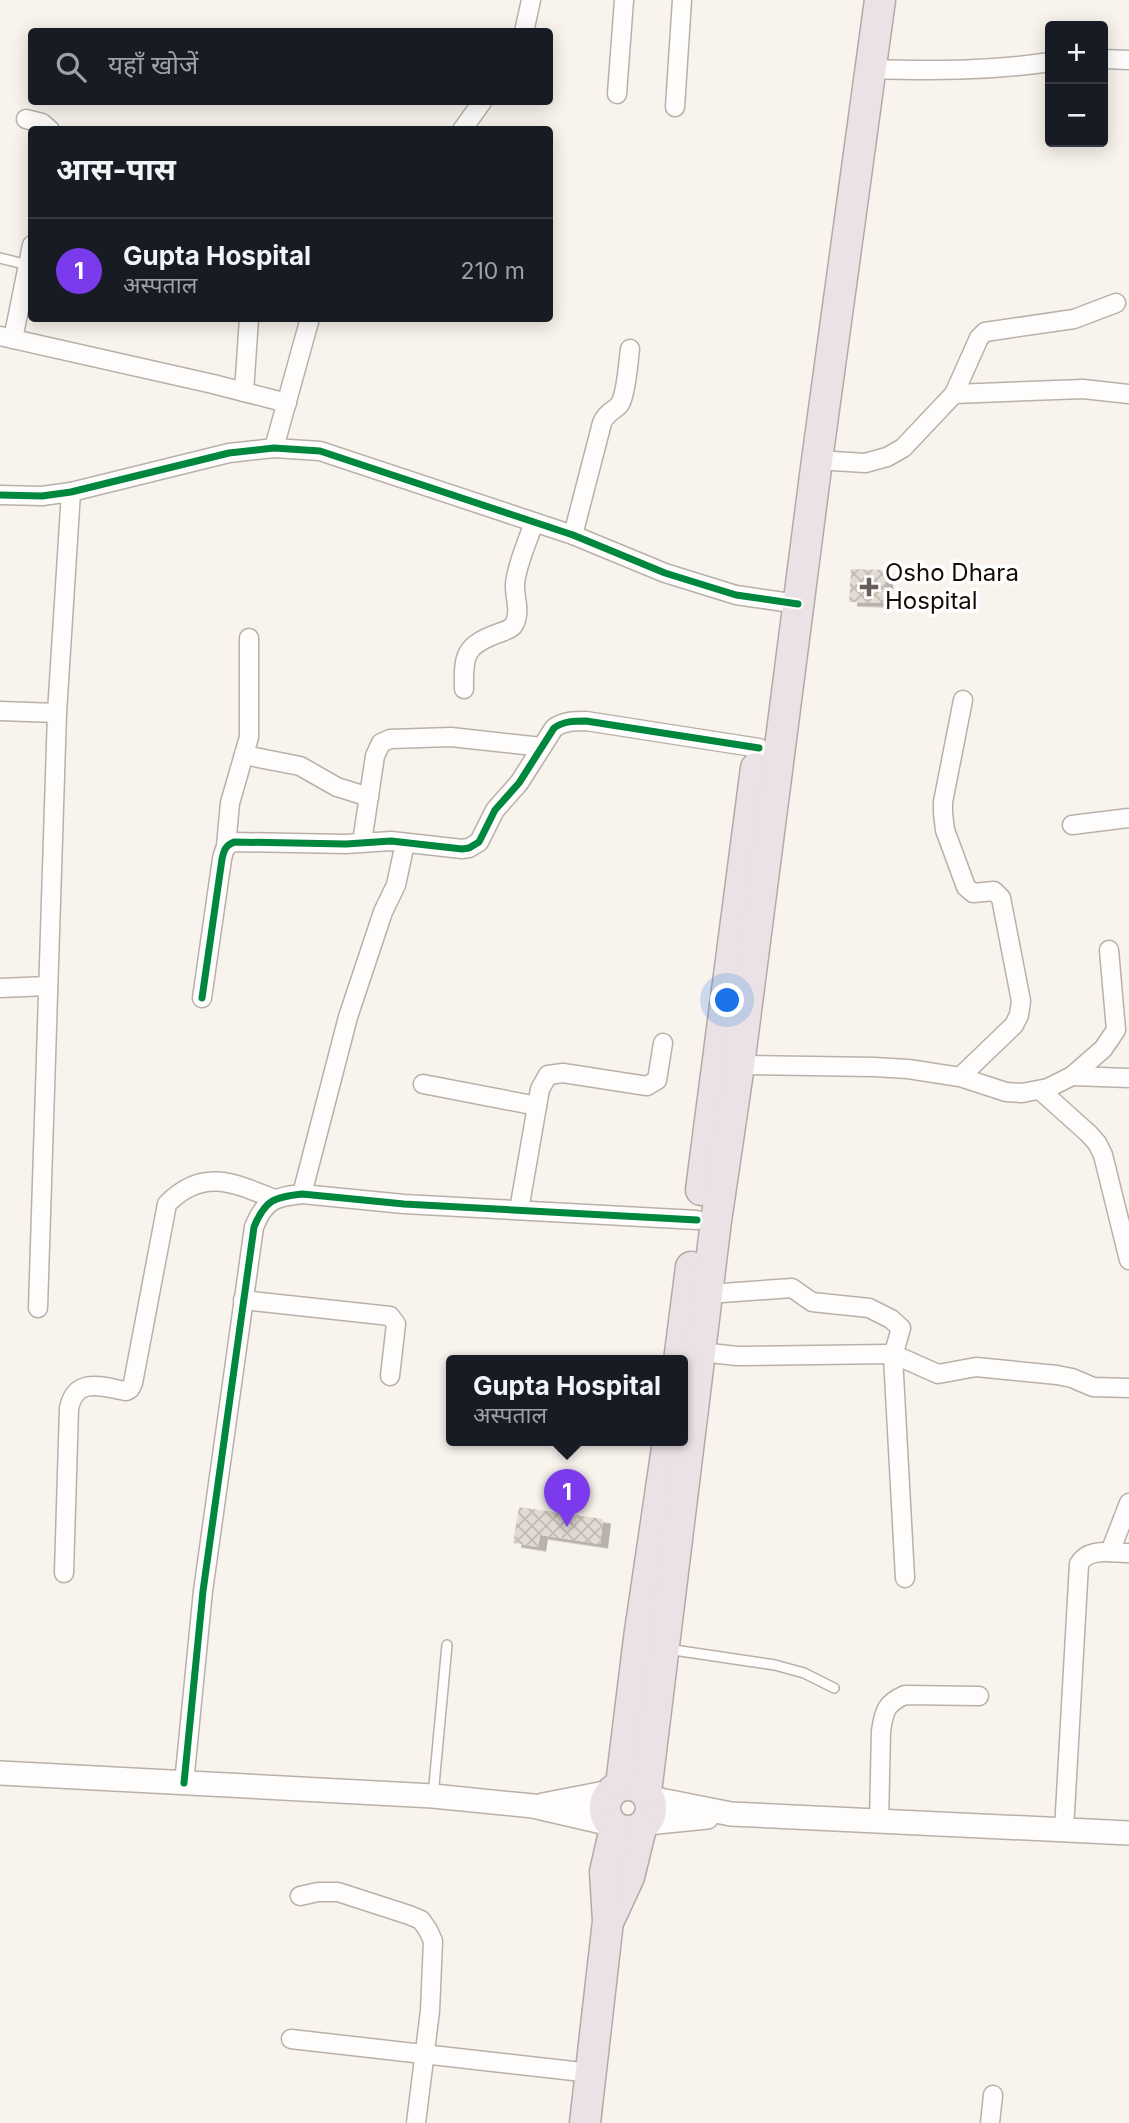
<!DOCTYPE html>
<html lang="hi">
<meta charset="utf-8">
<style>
:root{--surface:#171b24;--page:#242831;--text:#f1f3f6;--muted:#9ea1a6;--line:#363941;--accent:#7c3aed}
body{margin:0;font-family:Inter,"Noto Sans Devanagari",sans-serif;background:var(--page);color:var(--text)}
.controls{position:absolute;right:21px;top:21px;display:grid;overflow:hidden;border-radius:7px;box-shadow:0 4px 18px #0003}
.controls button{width:63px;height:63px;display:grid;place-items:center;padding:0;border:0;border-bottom:2px solid var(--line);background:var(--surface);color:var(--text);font:35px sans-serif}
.you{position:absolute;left:728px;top:1001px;width:24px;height:24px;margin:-18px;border:5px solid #fff;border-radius:50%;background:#1a73e8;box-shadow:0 0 0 10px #1a73e833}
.badge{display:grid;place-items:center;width:46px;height:46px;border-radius:50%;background:var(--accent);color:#fff;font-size:23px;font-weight:700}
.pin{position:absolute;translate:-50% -58px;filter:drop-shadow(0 2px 4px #0008)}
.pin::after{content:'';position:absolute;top:37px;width:24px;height:21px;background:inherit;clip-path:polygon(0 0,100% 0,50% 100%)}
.popup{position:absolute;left:446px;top:1355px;width:242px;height:91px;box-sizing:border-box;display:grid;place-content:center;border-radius:7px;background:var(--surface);filter:drop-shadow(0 2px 5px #0005);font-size:23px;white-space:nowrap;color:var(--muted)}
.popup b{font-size:26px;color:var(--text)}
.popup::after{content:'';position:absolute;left:50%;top:100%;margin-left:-14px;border:14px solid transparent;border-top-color:var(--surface)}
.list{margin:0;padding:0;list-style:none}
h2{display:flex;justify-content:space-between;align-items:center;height:91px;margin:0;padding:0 28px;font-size:30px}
h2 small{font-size:23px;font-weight:400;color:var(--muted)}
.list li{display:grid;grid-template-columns:46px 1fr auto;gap:21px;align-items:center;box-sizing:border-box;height:105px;padding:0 28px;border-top:2px solid var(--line)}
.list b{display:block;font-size:26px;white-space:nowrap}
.list p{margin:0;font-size:23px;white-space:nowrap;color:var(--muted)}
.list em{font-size:23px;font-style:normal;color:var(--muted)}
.icon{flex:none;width:38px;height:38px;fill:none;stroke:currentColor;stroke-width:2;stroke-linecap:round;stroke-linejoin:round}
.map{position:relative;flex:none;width:1129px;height:2123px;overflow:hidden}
.search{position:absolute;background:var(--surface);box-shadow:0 4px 18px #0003;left:28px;top:28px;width:525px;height:77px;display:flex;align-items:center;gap:18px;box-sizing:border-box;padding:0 24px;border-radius:7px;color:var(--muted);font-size:26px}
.panel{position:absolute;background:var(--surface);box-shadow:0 4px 18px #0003;left:28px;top:126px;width:525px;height:196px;border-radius:7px}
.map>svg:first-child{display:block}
.building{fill:url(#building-cross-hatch);filter:url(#shadow)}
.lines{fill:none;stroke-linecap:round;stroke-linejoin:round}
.service-casing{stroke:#b9b0a9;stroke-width:12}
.minor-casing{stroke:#b9b0a9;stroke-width:21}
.tertiary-casing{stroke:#b9b0a9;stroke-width:26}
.trunk-casing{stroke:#b5a8a8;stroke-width:33}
.service{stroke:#fefdfc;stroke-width:9}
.minor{stroke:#fefdfc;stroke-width:18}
.tertiary{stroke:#fefdfc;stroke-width:23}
.trunk{stroke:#eae2e4;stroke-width:30}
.cycleway-casing{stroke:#fff;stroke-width:11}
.cycleway{stroke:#00873e;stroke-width:7}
.poi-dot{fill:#665d56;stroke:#fff;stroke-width:2.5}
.labels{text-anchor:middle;stroke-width:7;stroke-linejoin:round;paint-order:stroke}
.poi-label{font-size:24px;fill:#170c05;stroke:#fff;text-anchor:start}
</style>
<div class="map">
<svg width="1129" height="2123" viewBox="0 0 1129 2123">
<defs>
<pattern id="building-cross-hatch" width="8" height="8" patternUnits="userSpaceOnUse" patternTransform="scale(1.75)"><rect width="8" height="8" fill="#e4dad4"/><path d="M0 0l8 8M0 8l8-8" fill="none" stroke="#c3bab4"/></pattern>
<filter id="shadow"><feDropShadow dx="8" dy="4.5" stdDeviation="0" flood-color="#0004"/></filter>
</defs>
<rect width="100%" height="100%" fill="#f9f3ed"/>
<g class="building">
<path d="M851 569 886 570 884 603 849 602Z"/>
<path d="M519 1507 603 1519 600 1544 540 1535 538 1547 513 1543Z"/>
</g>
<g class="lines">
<g class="service-casing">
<g id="service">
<path d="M0 258 28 265"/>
<path d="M667 1649 775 1665 804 1673 834 1688"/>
<path d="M433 1796 447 1645"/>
</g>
</g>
<g class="minor-casing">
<g id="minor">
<path d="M524 32 531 0"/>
<path d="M1103 59 1129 60"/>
<path d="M870 69C931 71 990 71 1050 62"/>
<path d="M617 94 624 0"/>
<path d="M675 107 682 0"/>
<path d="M26 119 42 123 50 130"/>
<path d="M462 130 482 102"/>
<path d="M0 336 213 384 287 403"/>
<path d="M13 339 32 245"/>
<path d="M244 392 249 318"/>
<path d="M954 394 1083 389 1129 394"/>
<path d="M274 448 310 318"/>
<path d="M817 460 865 463 887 457 903 448 954 394 979 338 985 332 1074 319 1116 303"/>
<path d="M0 495 42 496 71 492 229 453 274 448 320 451 573 535 665 573 736 595 798 604"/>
<path d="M573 535 602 423C607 410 618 410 621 402 627 388 628 364 630 349"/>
<path d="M464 689C463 655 465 645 499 633 504 631 509 630 513 626 522 613 514 597 515 584 517 563 528 541 534 522"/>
<path d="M0 711 57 713 38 1308"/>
<path d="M57 713 71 492"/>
<path d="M244 755 300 766 337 787 369 797"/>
<path d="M1072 825 1129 818"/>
<path d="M362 842 375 756 381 743 390 739 451 737 542 747"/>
<path d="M226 846 230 803 249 737V638"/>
<path d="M0 988 48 986"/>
<path d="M202 998 222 859C224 850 225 846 234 842L346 844 391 841 462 849 469 848 479 842 495 810 519 783 554 728C564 721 574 721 586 721L759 748"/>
<path d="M739 1065 874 1067 908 1069 960 1077 1006 1092 1022 1093 1048 1088 1072 1076 1103 1049 1116 1030 1109 950"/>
<path d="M1072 1076 1129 1078"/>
<path d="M960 1077 1014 1025 1019 1015 1021 1001 1001 898 994 891 973 893 966 887 945 830 943 813V802L963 700"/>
<path d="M423 1084 537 1106"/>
<path d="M1040 1090 1089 1134 1097 1143 1103 1155 1129 1260"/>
<path d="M302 1194 348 1017 383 912 396 885 405 843"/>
<path d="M519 1210 540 1089 548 1075 563 1073 647 1086 657 1080 663 1043"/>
<path d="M708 1294 792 1288 812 1302 869 1308 891 1319 901 1328 893 1356 905 1578"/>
<path d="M243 1300 390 1316 396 1324 390 1376"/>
<path d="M701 1352 737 1356 888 1354 902 1358 938 1374 976 1367 1057 1375 1072 1378 1093 1387 1129 1388"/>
<path d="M1110 1552 1129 1503"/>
<path d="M64 1573 69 1408C76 1376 102 1387 126 1391L130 1389 133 1383 167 1204C202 1168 233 1182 274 1199"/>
<path d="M184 1783 203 1591 254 1227C265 1200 274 1197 302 1194L404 1204 697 1220"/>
<path d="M879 1822 881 1731C884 1711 886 1703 905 1695L979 1696"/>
<path d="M1064 1830 1079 1564C1088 1547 1112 1553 1129 1553"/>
<path d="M300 1896 318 1892H338L409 1915 421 1920 428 1930 433 1941 430 2011 416 2123"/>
<path d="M291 2039 591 2073"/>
<path d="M990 2123 993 2095"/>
</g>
</g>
<g class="tertiary-casing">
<g id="tertiary">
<path d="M0 1773 433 1796 533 1806 611 1824"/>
<path d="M650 1798 731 1814 1129 1833"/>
<path d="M543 1805 610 1792"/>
<path d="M647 1823 707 1817"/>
</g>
</g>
<g class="trunk-casing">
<g id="trunk">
<path d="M701 1190 756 768"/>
<path d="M679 1361 691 1267"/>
<circle cx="628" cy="1808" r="23"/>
<path d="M621 1785 639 1638 668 1441"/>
<path d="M646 1792 716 1221 739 1065 817 460 880 0"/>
<path d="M610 1918 629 1877 641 1828"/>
<path d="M585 2123 608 1921 605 1872 615 1828"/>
</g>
</g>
<use href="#service" class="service"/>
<use href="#minor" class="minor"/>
<use href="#tertiary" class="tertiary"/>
<use href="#trunk" class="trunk"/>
<g class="cycleway-casing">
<g id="cycleway">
<path d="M0 495 42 496 71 492 229 453 274 448 320 451 573 535 665 573 736 595 798 604"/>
<path d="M202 998 222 859C224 850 225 846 234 842L346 844 391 841 462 849 469 848 479 842 495 810 519 783 554 728C564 721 574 721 586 721L759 748"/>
<path d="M184 1783 203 1591 254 1227C265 1200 274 1197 302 1194L404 1204 697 1220"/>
</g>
</g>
<use href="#cycleway" class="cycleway"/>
</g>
<path class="poi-dot" d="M865.5 576.5h7v7h7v7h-7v7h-7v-7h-7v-7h7z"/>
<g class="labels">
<g class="poi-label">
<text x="885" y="581">Osho Dhara<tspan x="885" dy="28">Hospital</tspan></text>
</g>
</g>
</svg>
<div class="controls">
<button>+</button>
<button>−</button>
</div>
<div class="you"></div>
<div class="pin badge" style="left:567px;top:1527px">1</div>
<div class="popup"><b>Gupta Hospital</b>अस्पताल</div>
<div class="search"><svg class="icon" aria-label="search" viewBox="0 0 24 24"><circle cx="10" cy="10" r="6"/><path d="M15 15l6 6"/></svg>यहाँ खोजें</div>
<section class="panel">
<h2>आस-पास<small></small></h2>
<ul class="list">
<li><span class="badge">1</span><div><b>Gupta Hospital</b><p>अस्पताल</p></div><em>210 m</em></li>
</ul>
</section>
</div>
